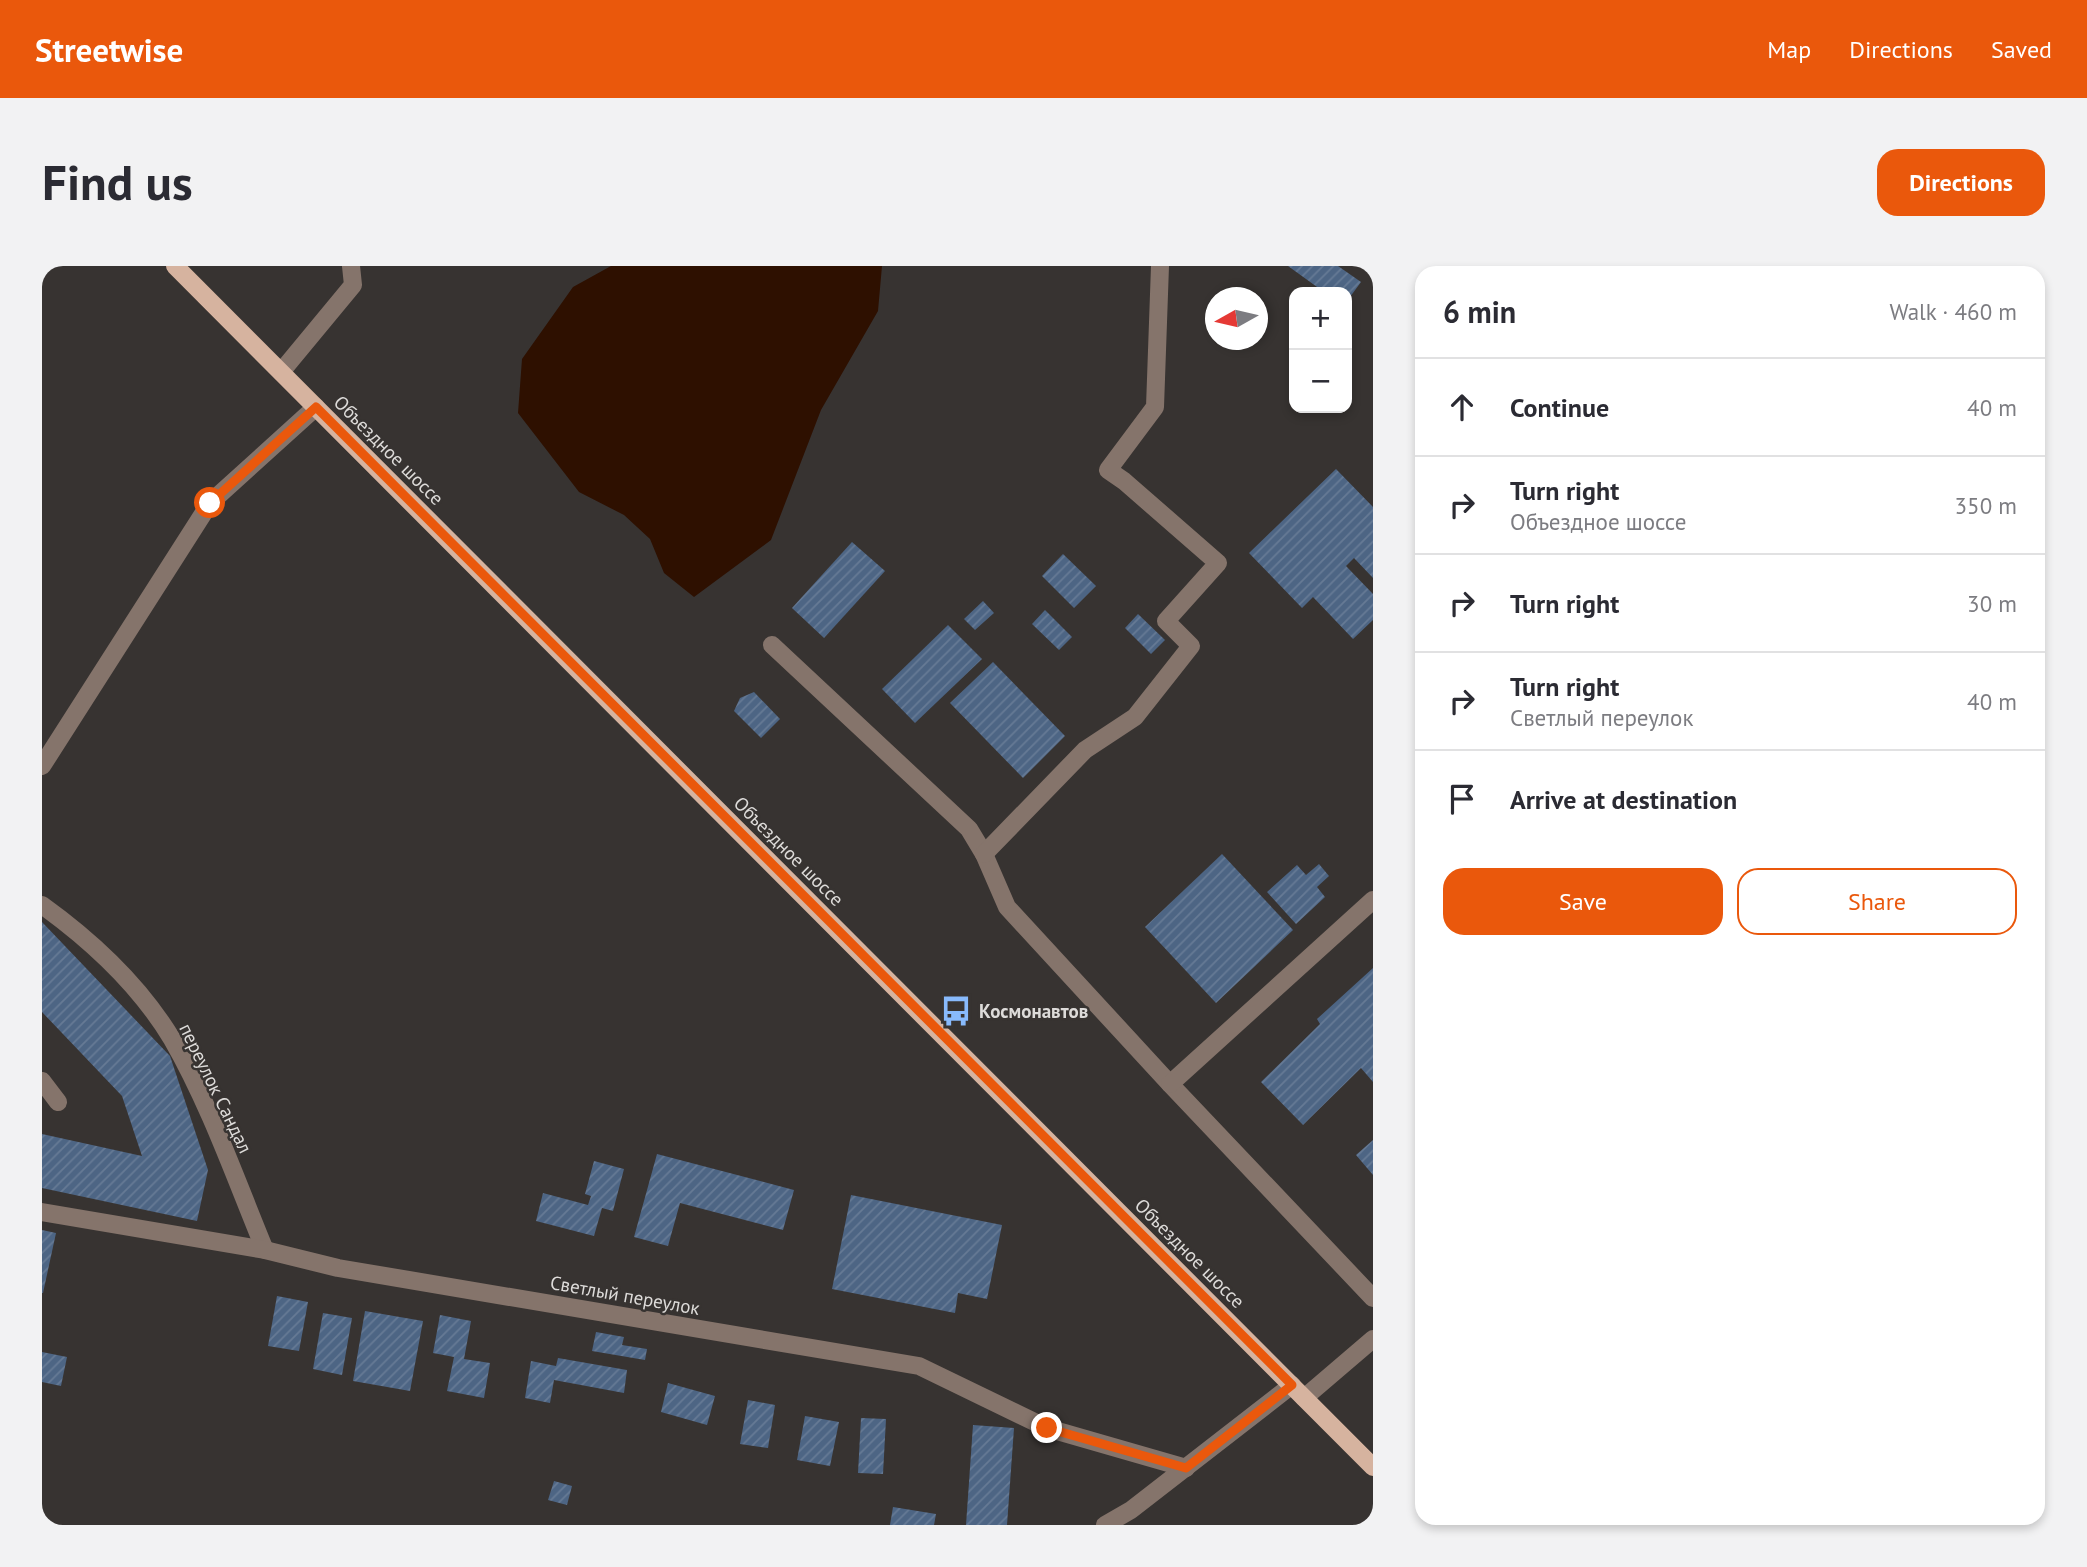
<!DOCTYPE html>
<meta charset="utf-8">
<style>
:root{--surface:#fff;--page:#f2f2f3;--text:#2b2b33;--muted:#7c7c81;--line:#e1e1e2;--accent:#ea580c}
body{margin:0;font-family:"PT Sans",sans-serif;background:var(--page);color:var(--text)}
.controls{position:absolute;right:21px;top:21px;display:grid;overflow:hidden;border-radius:14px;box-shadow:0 4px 10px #0003}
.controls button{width:63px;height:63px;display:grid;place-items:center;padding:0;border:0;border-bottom:2px solid var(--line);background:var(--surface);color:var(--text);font:35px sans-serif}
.compass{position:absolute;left:1163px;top:21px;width:63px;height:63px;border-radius:50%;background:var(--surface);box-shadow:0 4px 10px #0003;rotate:262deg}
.stop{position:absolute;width:21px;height:21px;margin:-16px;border:5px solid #ea580c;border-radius:50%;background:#fff}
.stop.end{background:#ea580c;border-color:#fff;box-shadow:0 2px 7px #0008}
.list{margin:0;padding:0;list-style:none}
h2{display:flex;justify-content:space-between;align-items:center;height:91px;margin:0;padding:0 28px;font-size:30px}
h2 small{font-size:23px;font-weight:400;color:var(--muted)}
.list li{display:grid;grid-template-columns:46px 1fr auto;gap:21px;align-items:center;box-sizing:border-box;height:98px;padding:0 28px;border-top:2px solid var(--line)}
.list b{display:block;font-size:26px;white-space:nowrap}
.list p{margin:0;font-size:23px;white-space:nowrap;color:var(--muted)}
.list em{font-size:23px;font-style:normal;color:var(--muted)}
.actions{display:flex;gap:14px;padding:21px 28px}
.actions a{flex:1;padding:16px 0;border:2px solid var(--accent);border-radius:21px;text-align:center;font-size:24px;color:var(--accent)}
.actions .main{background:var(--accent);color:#fff}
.icon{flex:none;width:38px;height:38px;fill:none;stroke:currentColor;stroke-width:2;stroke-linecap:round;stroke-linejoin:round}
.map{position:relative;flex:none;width:1331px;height:1259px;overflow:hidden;border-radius:21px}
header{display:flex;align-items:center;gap:42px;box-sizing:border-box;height:98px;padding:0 35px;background:var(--accent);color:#fff}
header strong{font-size:33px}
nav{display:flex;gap:38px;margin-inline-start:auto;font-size:24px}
.intro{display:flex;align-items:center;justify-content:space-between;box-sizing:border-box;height:168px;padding:0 42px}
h1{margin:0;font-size:49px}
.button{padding:18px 32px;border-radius:21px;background:var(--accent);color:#fff;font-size:24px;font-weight:700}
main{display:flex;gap:42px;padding:0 42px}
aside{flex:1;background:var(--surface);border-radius:21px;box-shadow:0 4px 10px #0003}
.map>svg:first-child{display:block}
.water{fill:#2e1000}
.building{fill:url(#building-hatch)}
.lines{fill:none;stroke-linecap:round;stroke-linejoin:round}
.minor{stroke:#85746b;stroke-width:18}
.major{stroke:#d6b39f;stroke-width:18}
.route{stroke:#ea580c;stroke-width:9}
.labels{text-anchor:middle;stroke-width:5;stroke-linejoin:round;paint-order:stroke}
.street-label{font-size:19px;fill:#dddbd9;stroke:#373331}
.poi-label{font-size:19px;font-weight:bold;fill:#dddbd9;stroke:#373331;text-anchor:start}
</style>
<header>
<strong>Streetwise</strong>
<nav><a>Map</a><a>Directions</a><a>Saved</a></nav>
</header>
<div class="intro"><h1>Find us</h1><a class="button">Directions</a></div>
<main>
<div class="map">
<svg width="1331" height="1259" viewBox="0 0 1331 1259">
<defs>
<pattern id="building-hatch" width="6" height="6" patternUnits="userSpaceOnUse" patternTransform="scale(1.75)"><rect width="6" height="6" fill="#4d6584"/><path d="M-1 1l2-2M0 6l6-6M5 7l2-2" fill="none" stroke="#667a95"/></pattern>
</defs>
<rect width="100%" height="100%" fill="#373331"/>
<path class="water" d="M569 0H840L836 45 779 144 729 274 652 331 622 307 608 273 582 249 537 226 476 147 480 93 531 21Z"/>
<g class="building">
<path d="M1246 0H1296L1319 16 1305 35V26H1282Z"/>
<path d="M1294 203 1331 241V312L1312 292 1304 300 1331 328V354L1311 373 1271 331 1260 342 1207 287Z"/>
<path d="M810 276 843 305 782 372 750 342Z"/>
<path d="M1021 288 1054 320 1032 342 1000 310Z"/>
<path d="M941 335 952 347 933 364 922 353Z"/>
<path d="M1003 344 1030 371 1017 384 990 358Z"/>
<path d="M1096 348 1123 374 1109 388 1083 362Z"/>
<path d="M906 359 940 393 873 457 840 423Z"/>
<path d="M951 396 1023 470 981 512 908 437Z"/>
<path d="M712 426 738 453 719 472 692 445 698 432Z"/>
<path d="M1180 588 1251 664 1174 737 1103 661Z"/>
<path d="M1277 598 1287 610 1275 621 1283 631 1254 658 1225 626 1255 599 1264 609Z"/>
<path d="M0 656 128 790 166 904 155 955 0 922V868L100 890 80 830 0 746Z"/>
<path d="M1331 702V816L1319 802 1261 859 1219 816 1278 758 1275 753Z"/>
<path d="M1331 874V909L1314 889Z"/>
<path d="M615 888 752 924 741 964 638 937 626 980 592 971Z"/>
<path d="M552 895 582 903 571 945 560 942 552 970 494 955 501 927 546 939 549 930 543 928Z"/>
<path d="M809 929 960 959 945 1033 916 1027 913 1047 790 1023Z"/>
<path d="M0 964 14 967 1 1027H0Z"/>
<path d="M235 1030 266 1036 257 1085 226 1080Z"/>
<path d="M323 1045 381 1055 368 1125 311 1115Z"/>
<path d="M281 1047 310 1052 300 1109 271 1103Z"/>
<path d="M398 1049 429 1055 422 1093 448 1097 442 1132 405 1125 412 1091 391 1087Z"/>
<path d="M554 1066 582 1071 580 1079 605 1083 603 1094 550 1085Z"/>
<path d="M0 1086 25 1091 19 1120 0 1116Z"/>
<path d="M516 1092 585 1104 582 1127 512 1114 508 1137 483 1132 489 1095 514 1100Z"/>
<path d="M626 1117 673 1130 665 1159 619 1146Z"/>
<path d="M706 1134 733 1139 726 1182 698 1178Z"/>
<path d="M763 1150 797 1156 788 1200 755 1194Z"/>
<path d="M819 1152 844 1153 841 1208 816 1207Z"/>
<path d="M931 1159 972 1162 965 1259H924Z"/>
<path d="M512 1215 530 1220 525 1239 506 1234Z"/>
<path d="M851 1241 894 1248 892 1259H848Z"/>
</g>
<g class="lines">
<g class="minor">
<path d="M239 106 311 19 309 0"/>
<path d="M730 379 927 563 942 588 965 641 1128 818 1331 1032"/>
<path d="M0 500 168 237 274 141"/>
<path d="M942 588 1043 484 1093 451 1149 380 1124 355 1176 297 1082 215 1066 204 1113 141 1118 0"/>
<path d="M0 639C50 675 98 720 130 773 168 839 194 914 223 984"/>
<path d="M0 815 16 836"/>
<path d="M1128 818 1331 634"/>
<path d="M0 946 223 984 296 1002 877 1100 1005 1162 1144 1202"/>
<path d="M1262 1132 1331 1073"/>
<path d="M1063 1259 1089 1244 1250 1119"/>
</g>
<path class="major" d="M133 0 1331 1201"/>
</g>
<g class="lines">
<path class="route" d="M168 237 274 141 1250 1119 1144 1202 1005 1162"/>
</g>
<defs>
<g id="bus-bare" transform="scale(2.415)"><path d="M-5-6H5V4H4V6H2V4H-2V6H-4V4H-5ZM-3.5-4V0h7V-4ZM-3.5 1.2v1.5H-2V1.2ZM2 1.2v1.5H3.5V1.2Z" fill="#88bafc" stroke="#373331" stroke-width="2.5" paint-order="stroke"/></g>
</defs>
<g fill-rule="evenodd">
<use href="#bus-bare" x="914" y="745"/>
</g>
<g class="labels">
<g class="street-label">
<text transform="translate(347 184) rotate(45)" y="7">Объездное шоссе</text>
<text transform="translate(747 585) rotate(45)" y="7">Объездное шоссе</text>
<text transform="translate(174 822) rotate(64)" y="7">переулок Сандал</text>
<text transform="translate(1148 987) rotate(45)" y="7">Объездное шоссе</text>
<text transform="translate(583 1029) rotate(10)" y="7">Светлый переулок</text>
</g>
<g class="poi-label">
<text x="937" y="752">Космонавтов</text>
</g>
</g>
</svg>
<div class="controls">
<button>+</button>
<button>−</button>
</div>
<svg class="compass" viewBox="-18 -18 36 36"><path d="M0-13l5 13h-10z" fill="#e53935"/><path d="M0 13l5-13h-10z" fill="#7c7c81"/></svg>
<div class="stop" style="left:168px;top:237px"></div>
<div class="stop end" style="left:1005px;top:1162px"></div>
</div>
<aside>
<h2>6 min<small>Walk · 460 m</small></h2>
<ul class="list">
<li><svg class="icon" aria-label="ahead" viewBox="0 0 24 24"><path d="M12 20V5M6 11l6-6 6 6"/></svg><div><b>Continue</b></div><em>40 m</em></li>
<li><svg class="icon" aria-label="right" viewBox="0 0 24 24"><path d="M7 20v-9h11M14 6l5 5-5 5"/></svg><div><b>Turn right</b><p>Объездное шоссе</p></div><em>350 m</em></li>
<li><svg class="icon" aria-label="right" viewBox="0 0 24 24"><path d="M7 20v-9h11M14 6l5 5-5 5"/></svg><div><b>Turn right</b></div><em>30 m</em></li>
<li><svg class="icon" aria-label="right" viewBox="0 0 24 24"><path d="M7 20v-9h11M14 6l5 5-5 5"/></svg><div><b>Turn right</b><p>Светлый переулок</p></div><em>40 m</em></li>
<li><svg class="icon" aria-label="arrive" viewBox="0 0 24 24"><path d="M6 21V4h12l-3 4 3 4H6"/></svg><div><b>Arrive at destination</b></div></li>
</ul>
<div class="actions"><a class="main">Save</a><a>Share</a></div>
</aside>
</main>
